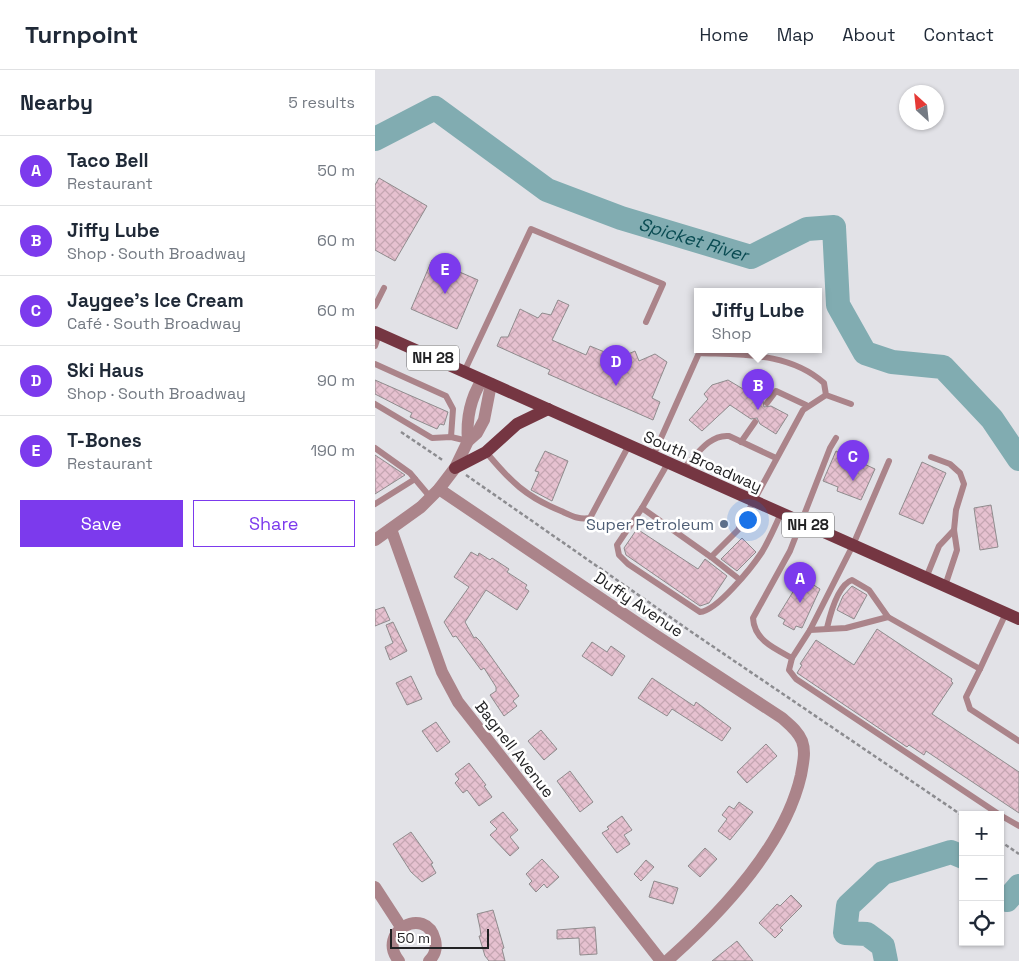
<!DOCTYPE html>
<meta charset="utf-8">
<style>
:root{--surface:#fff;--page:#f2f2f3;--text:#1f2937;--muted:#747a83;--line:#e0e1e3;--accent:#7c3aed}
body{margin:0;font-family:"Space Grotesk",sans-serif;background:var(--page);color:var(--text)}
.controls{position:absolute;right:15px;bottom:15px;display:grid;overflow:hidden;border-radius:0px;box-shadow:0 1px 4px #0004}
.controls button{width:45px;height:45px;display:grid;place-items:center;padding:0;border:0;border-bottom:1px solid var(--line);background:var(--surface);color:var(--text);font:25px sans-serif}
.compass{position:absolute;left:524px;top:15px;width:45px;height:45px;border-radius:50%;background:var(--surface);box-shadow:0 1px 4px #0004;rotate:333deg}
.scale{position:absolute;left:15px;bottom:12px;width:99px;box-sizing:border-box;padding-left:5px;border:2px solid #222224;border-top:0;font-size:14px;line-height:18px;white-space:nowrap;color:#222224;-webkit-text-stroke:4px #fff;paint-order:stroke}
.you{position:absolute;left:372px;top:449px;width:18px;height:18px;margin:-12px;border:4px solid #fff;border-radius:50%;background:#1a73e8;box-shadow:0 0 0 8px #1a73e833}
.badge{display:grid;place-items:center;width:32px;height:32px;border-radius:50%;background:var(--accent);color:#fff;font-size:16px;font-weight:700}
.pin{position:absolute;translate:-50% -41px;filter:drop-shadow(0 1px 2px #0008)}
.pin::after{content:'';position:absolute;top:26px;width:18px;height:15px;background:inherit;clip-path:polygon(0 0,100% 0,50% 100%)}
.popup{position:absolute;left:319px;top:218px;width:128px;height:65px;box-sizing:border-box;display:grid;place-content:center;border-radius:0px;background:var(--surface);filter:drop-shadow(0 1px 4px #0005);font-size:16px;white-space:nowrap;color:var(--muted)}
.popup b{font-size:19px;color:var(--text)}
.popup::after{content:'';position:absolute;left:50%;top:100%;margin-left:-10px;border:10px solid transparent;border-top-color:var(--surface)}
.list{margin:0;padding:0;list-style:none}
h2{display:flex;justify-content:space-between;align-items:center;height:65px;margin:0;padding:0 20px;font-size:21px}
h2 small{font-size:16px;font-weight:400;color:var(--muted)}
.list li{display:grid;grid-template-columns:32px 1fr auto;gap:15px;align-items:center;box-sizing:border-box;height:70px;padding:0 20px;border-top:1px solid var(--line)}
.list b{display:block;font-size:19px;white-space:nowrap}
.list p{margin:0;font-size:16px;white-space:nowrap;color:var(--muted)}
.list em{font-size:16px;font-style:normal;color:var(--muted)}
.actions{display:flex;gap:10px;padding:15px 20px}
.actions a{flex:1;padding:11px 0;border:1px solid var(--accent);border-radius:0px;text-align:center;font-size:18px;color:var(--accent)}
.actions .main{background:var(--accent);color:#fff}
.icon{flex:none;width:28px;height:28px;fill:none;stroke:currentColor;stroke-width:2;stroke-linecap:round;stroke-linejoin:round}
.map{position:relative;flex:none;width:644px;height:891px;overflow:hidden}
header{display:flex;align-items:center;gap:30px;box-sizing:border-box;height:70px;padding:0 25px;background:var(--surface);border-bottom:1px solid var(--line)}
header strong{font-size:24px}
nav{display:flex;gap:28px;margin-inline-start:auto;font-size:18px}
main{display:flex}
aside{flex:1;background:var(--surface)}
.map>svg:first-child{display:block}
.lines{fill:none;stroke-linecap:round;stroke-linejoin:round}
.river{stroke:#81acb1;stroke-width:24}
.building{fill:url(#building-cross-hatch);stroke:#8f8b8d}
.path{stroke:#8c8c90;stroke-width:2.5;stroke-dasharray:4 2.5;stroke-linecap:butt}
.service{stroke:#ab848a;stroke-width:6}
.minor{stroke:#ab848a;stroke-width:12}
.tertiary{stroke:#ab848a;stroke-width:12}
.primary{stroke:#753642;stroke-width:12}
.service-dot{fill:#5c6f8a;stroke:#fff;stroke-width:2}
.labels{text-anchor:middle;stroke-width:5;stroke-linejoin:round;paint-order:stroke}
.shield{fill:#fff;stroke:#646466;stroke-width:1}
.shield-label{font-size:15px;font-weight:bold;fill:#222224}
.street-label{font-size:16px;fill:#222224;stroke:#fff}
.service-label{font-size:16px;fill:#4e5e75;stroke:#fff;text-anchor:end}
.water-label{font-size:18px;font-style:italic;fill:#094b52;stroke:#fff}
</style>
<header>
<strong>Turnpoint</strong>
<nav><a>Home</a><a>Map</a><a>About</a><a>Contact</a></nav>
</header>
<main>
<aside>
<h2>Nearby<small>5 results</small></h2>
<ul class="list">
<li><span class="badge">A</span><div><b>Taco Bell</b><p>Restaurant</p></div><em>50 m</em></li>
<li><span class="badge">B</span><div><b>Jiffy Lube</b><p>Shop · South Broadway</p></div><em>60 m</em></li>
<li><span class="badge">C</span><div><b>Jaygee's Ice Cream</b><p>Café · South Broadway</p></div><em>60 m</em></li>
<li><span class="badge">D</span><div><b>Ski Haus</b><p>Shop · South Broadway</p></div><em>90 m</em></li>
<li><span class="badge">E</span><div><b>T-Bones</b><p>Restaurant</p></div><em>190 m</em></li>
</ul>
<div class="actions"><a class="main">Save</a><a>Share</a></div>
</aside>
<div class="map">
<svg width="644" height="891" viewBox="0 0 644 891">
<defs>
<pattern id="building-cross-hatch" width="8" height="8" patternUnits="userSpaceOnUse" patternTransform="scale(1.25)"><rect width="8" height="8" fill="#e6c1d0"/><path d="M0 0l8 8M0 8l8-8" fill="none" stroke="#c5a6b2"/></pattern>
</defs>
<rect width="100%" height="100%" fill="#e2e2e7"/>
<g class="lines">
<g class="river">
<path id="s1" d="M0 69 60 38 172 120 246 148 376 187 432 159 459 157 463 235 490 283 517 292 568 297 617 349 644 389"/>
<path d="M625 828 632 830 644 816"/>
<path d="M511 891 508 876 492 864 470 863 473 836 508 803 576 782 588 787"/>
</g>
</g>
<g class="building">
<path d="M4 108 52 136 20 191 0 180V115Z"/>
<path d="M57 190 103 210 82 259 36 239Z"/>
<path d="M183 230 194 235 177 270 211 285 215 276 244 288 260 281 264 291 280 284 292 292 277 328 285 332 278 350 173 304 175 300 122 276 126 267H133L145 239 163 248 167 243 176 245Z"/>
<path d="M0 310 73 342 69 355 65 354 62 359 35 347 37 343 0 324Z"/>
<path d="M353 310 388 331 389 337 396 336 413 345 401 364 385 354 382 348 376 349 355 335 327 361 314 350 333 329 329 324 337 315Z"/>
<path d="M170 381 193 391 177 431 156 420 164 402 160 401Z"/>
<path d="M461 381 500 399 486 430 462 421 463 417 448 411Z"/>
<path d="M0 385 30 405 0 424Z"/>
<path d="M547 392 571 403 548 454 524 444Z"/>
<path d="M616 435 623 477 605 480 599 438Z"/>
<path d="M262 459 323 499 330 489 352 506 334 533 325 536 251 485 249 478Z"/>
<path d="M367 468 381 482 362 501 346 489Z"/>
<path d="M96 482 103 486 104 483 115 490 117 488 134 499 132 502 152 515 150 518 154 521 142 540 111 520 90 552 99 568 101 567 105 571 144 626 138 631 142 636 129 646 115 625 121 621V617L109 598 106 600 81 566 78 567 69 552 94 517 79 507Z"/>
<path d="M429 504 437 514 445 519 427 558 421 556 419 560 408 554 410 550 403 546Z"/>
<path d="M477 516 492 525 479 549 462 540 468 526Z"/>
<path d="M9 537 15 550 0 556V540Z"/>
<path d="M18 552 32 581 15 590 10 577 18 573 11 555Z"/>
<path d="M502 559 577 609 576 611 578 613 557 644 644 702V743L551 681 549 685 534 675 532 677 422 603 427 595 425 594 441 570 479 595Z"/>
<path d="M217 572 232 582 236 576 250 586 237 606 207 586Z"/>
<path d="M36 606 47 629 32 635 21 613Z"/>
<path d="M277 608 319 636 321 632 356 658 347 671 297 639 292 646 263 628Z"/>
<path d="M61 652 75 672 62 682 47 661Z"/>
<path d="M166 660 182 679 169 690 153 671Z"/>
<path d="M391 674 402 686 372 713 362 702Z"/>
<path d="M94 693 111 715 109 716 117 727 104 736 92 720 88 723 80 713 84 709 80 704Z"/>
<path d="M195 701 218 732 205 742 182 711Z"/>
<path d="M364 732 378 742 355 770 343 761 352 749 347 745 354 736 359 739Z"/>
<path d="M128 742 143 760 135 767 144 778 135 786 115 765 122 759 115 752Z"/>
<path d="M247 746 257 760 249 765 255 774 242 783 227 763 234 759 232 757Z"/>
<path d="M36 762 58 793 56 794 61 803 47 812 36 802 18 774Z"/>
<path d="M330 778 342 789 325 807 313 796Z"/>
<path d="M167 789 184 807 172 818 169 814 161 822 154 814 157 811 151 804Z"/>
<path d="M271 790 279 797 266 811 259 804Z"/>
<path d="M279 811 303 818 298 834 274 827Z"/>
<path d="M416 825 427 836 405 858 408 860 400 868 384 853 402 834 405 836Z"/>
<path d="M118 840 129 878 127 879 130 891H114L110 886 104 866H106L105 858 102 844Z"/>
<path d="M220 857 222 884 205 885 204 868 182 869V860Z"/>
<path d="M362 871 378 891H337Z"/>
</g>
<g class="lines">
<g class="path">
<path d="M26 362 69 391"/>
<path d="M91 405 318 563 588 746"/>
<path d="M625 771 644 784"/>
</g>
<g class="service">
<path d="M0 236 9 218"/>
<path d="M0 276 4 264"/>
<path d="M0 294 71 326 78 339 76 367"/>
<path d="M89 302 156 159 288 214 271 252"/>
<path d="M392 333 401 321 431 335"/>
<path d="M0 334 57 368 76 367 93 371"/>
<path d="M461 368 455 378 415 481 378 548C379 570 400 579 417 588L435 560 471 558 513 547 605 599 631 543"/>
<path d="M366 372 380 352"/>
<path d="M0 378 35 403 56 428"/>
<path d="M111 382C135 411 151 427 186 441 197 446 204 450 215 448L254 375"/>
<path d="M278 386 324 283C367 285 414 282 449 313L451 325 476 334"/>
<path d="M556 387 575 394 585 403 589 414 581 440 579 460 582 480 570 516"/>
<path d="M293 393 267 438 336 487 363 460 428 340 451 325"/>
<path d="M308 399C321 386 334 364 354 366L401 388"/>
<path d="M0 434 40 409"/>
<path d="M267 438 242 475 244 485 253 494 325 542C342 541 377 497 387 482 394 470 400 457 406 443"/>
<path d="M336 487 364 509"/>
<path d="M551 508 564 476 579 460"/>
<path d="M452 558C455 545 463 515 477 510L494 520 513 547"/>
<path d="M435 560 478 475 514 391"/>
<path d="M417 588 414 600 421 609 625 745"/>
<path d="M605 599 591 627 595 639 644 671"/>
<path d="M625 745 644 756"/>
</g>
<g class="minor">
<path d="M64 419 277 563 407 648C415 655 423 661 427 671 431 682 428 693 426 705 410 776 345 844 292 891"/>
<path d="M16 459 67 602 83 632 286 891"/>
<path d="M0 817 26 857"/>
<path d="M24 891C0 862 51 834 60 870 62 878 60 885 54 891"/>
</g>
<g class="tertiary">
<path d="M93 371C91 348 95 329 107 310"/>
<path d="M0 470 46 437 64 419 80 398 93 371 102 363 109 350 116 314"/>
</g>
<g class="primary">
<path d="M0 262 644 549"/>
<path d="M80 398 111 382 142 354 173 339"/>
</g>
</g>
<circle class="service-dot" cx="349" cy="454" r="5"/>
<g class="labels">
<g class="shield">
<rect x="32" y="275.5" width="52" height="25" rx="4"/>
<rect x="407" y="442.5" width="52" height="25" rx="4"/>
</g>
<g class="shield-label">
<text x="58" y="293">NH 28</text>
<text x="433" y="460">NH 28</text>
</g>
<g class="street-label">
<text transform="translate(328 391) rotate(24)" y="6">South Broadway</text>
<text transform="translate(264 534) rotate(34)" y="6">Duffy Avenue</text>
<text transform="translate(140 679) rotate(52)" y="6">Bagnell Avenue</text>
</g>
<g class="service-label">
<text x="339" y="460">Super Petroleum</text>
</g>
<g class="water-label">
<text dy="6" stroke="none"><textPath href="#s1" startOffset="361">Spicket River</textPath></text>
</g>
</g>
</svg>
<div class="controls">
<button>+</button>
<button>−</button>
<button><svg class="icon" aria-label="locate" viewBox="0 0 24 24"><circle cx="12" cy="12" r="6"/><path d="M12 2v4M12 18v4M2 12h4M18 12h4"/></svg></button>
</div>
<svg class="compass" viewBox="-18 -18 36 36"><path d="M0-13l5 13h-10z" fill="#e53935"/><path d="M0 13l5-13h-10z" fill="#747a83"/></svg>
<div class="scale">50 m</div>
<div class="you"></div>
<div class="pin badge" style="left:425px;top:533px">A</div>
<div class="pin badge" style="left:383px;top:340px">B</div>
<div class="popup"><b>Jiffy Lube</b>Shop</div>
<div class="pin badge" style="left:478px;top:411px">C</div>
<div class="pin badge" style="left:241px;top:316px">D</div>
<div class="pin badge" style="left:70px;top:224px">E</div>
</div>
</main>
